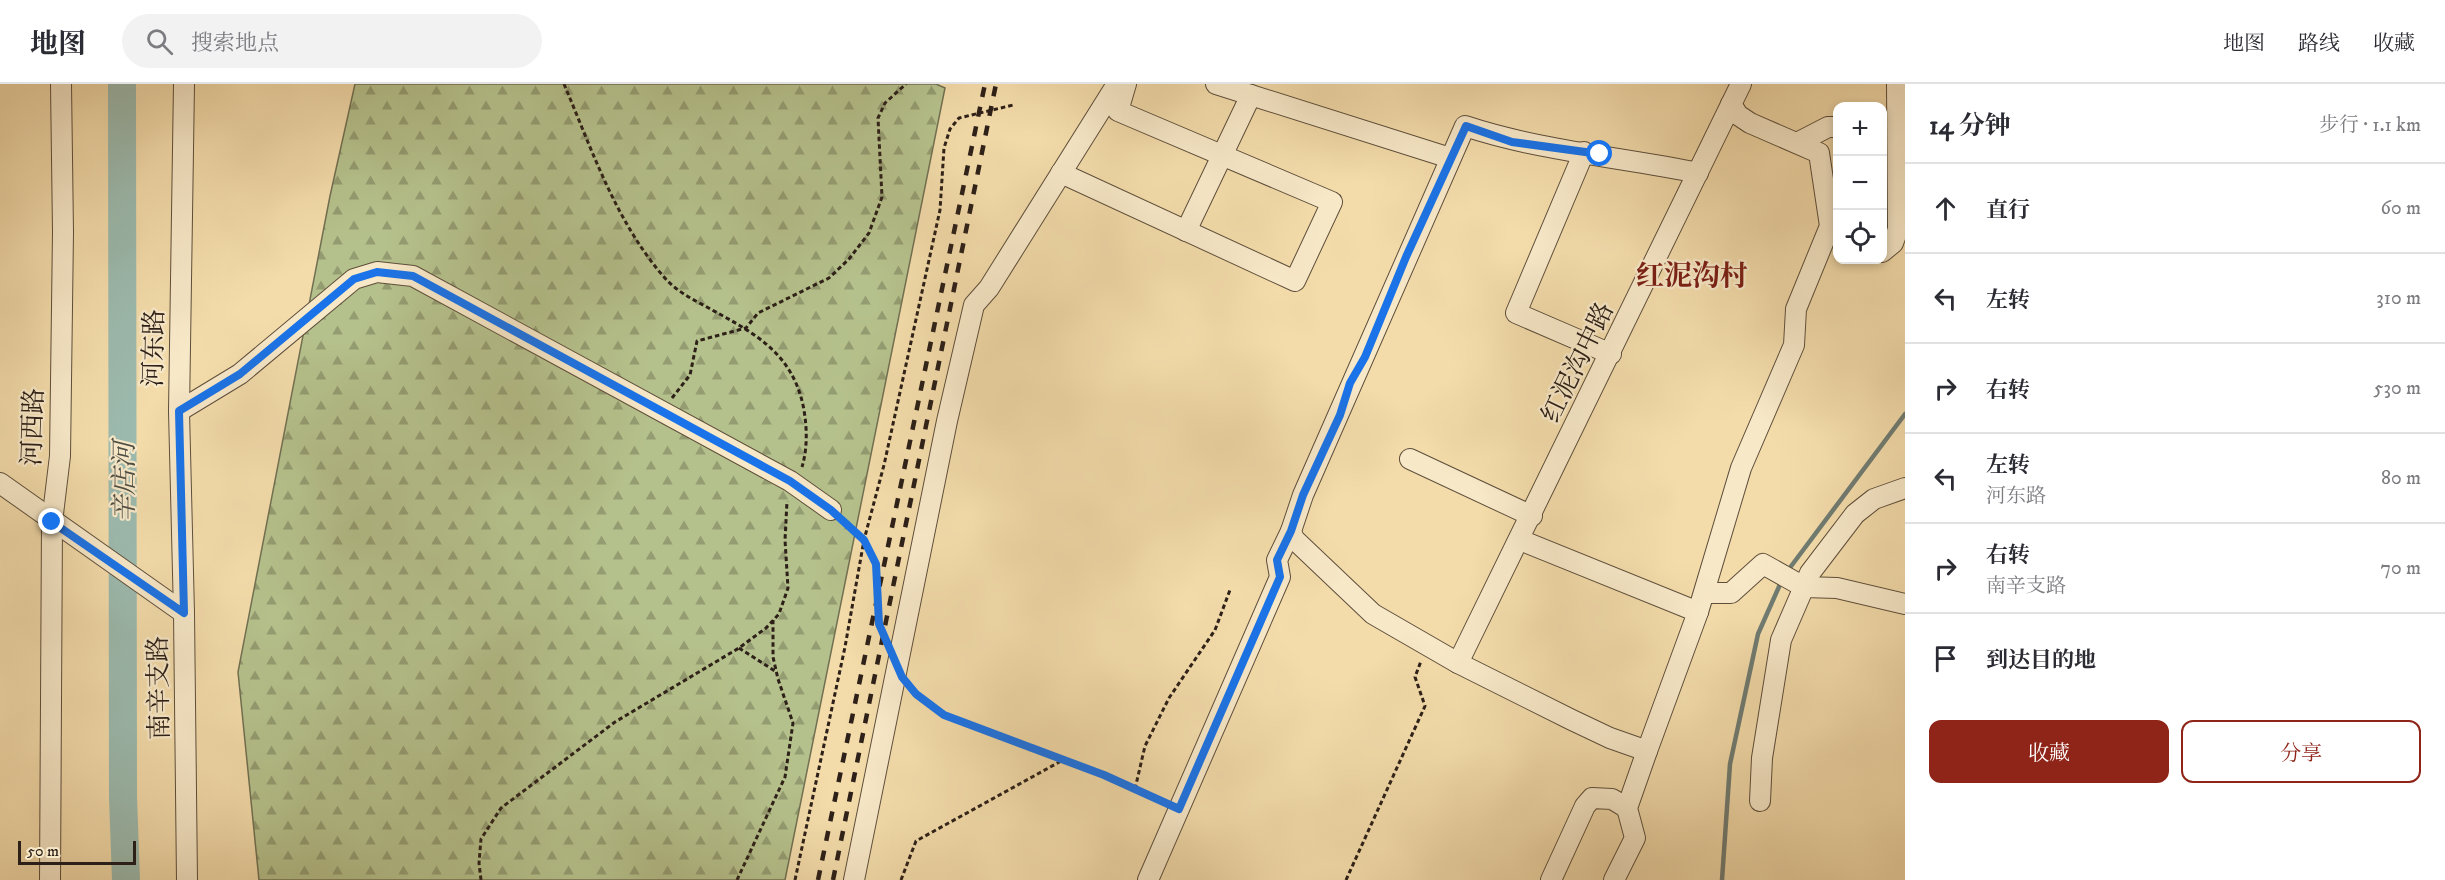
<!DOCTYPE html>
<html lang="zh">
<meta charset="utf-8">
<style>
:root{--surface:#fff;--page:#f2f2f3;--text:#2b2b33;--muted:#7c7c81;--line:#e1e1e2;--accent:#8f2418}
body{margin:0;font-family:"IM FELL DW Pica","Noto Serif SC",serif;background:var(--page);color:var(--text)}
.controls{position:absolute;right:18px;top:18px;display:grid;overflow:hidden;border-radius:12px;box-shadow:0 3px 9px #0003}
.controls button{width:54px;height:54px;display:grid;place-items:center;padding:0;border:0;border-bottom:2px solid var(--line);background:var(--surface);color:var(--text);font:30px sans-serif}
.scale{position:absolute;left:18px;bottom:15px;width:118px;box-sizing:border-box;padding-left:6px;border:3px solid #2d2018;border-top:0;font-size:16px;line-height:21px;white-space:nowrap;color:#2d2018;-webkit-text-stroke:4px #f7e8c8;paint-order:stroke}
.stop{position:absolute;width:18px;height:18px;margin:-14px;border:4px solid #1a73e8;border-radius:50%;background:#fff}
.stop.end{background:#1a73e8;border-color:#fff;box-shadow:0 2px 6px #0008}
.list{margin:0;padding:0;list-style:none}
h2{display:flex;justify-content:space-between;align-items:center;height:78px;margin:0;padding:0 24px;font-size:26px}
h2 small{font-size:20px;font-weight:400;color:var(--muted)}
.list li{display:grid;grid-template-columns:39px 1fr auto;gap:18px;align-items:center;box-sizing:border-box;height:90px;padding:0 24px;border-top:2px solid var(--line)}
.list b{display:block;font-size:22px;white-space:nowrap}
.list p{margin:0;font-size:20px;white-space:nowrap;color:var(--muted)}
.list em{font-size:20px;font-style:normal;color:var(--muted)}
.actions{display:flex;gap:12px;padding:18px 24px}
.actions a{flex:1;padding:14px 0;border:2px solid var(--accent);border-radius:12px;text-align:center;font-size:21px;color:var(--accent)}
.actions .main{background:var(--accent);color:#fff}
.icon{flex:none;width:33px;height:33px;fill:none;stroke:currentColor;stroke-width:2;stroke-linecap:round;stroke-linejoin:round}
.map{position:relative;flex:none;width:1905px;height:796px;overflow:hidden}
header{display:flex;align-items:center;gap:36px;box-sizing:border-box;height:84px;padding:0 30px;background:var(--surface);border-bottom:2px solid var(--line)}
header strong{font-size:28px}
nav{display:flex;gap:33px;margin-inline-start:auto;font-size:21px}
.search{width:420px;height:54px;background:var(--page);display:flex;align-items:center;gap:15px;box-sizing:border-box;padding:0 21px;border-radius:33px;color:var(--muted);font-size:22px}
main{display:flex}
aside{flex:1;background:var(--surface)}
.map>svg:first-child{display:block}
.forest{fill:url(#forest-firs);stroke:#717052;stroke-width:1.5}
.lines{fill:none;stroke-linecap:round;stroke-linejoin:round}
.stream{stroke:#707c72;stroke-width:4.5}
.river{stroke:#9cbaae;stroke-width:28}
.minor-casing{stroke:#5e4f3c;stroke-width:22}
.path{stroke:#2d2018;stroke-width:3;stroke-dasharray:4.5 3;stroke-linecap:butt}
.minor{stroke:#f7e8c8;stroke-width:20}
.rail{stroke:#2d2018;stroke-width:4.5;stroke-dasharray:10 10;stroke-linecap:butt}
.route{stroke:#1a73e8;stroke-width:8}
.labels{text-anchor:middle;stroke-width:4.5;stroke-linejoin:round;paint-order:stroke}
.street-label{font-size:26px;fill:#2d2018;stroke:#f7e8c8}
.water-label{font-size:27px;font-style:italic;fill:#4e4e45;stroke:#f7e8c8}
.quarter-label{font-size:28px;font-weight:bold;fill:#7a1f14;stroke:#f7e8c8}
</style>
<header>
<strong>地图</strong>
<div class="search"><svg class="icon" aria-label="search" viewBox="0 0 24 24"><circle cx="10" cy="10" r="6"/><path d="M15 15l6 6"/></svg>搜索地点</div>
<nav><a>地图</a><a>路线</a><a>收藏</a></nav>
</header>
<main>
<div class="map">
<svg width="1905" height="796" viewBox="0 0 1905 796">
<defs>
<pattern id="forest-firs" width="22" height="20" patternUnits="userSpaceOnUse" patternTransform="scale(1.5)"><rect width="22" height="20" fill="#b5c18c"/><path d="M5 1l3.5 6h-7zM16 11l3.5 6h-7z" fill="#949c71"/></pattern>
</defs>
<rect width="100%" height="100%" fill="#f3dbaa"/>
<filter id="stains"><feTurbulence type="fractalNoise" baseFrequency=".00333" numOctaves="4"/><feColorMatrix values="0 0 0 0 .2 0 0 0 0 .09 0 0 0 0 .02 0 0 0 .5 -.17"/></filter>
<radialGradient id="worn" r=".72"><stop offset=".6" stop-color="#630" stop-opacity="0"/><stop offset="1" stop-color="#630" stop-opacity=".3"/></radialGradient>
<path class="forest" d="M355 0H936L945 4 785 796H259L238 588 330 112Z"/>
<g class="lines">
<g class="stream">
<path d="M1786 489 1905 330"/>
<path d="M1722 796 1730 680 1758 550 1782 496"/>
</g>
<path class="river" d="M122 0 123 713 126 796"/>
<g class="minor-casing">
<g id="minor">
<path d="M184 0 179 327 184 529"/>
<path d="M1216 0 1450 74"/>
<path d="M1797 59 1828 43H1838"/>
<path d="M1584 68 1516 229 1611 270"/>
<path d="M1061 89 1295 197 1332 118 1118 27 1126 0"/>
<path d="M1186 147 1251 11"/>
<path d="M1882 168 1893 159 1898 145 1897 0"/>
<path d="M179 327 240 290 354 195 377 188 413 192 790 397 831 426"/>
<path d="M1410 375 1532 432"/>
<path d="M0 399 184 529 187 796"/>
<path d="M1520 456 1698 528 1741 384 1794 261 1796 225 1830 142 1819 69 1750 39 1738 31 1731 20"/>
<path d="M1705 509H1731L1763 480 1804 503 1837 504 1905 520"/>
<path d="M1698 528 1647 667 1610 654 1572 636 1458 579 1373 530 1294 455 1291 447 1303 411 1465 42C1541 67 1620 73 1698 89"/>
<path d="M1458 579 1741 0"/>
<path d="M1760 717 1762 674 1781 556 1810 489 1855 430 1874 415 1905 404"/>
<path d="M50 796 52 438 60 372 63 148 61 0"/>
<path d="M854 796 947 337 974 221 989 204 1117 0"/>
<path d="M1148 796 1280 493 1277 476 1291 447"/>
<path d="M1551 796 1585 722 1592 714 1612 715 1627 724"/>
<path d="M1614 796 1635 754 1627 724 1647 667"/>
</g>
</g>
<g class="path">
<path d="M564 0C592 66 616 138 664 193 675 206 690 214 705 222 750 247 791 266 803 321 807 341 808 363 802 383"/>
<path d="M672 314 690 291 697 257 746 244 758 229 829 194 849 175 869 149 882 113 878 34 885 19 906 0"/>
<path d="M843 437C850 443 859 449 864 457 885 486 872 522 885 553"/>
<path d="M739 564 775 587"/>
<path d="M911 604 944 631 1104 691 1165 718"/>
<path d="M1135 705 1145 662 1169 614 1215 546 1230 506"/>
<path d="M481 796 479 779 481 755 501 724 615 638 739 564 766 544 779 530 788 504 785 456 787 417"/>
<path d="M737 796 785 693 793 639 778 595 773 573V536"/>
<path d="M795 796 845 563 864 456 884 381 940 126 944 64 950 45 959 34 1013 21"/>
<path d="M901 796 916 757 1063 676"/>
<path d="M1346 796 1425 622 1415 593 1421 577"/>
</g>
<use href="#minor" class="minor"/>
<g class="rail">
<path d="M818 796 985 0"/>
<path d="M833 796 996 0"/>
</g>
</g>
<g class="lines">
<path class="route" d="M52 438 184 529 179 327 240 290 354 195 377 188 413 192 790 397 831 426 864 456 876 480 879 540 902 593 916 610 944 631 1104 691 1179 725 1280 493 1277 476 1291 447 1303 411 1340 331 1350 299 1365 273 1406 173 1466 42 1512 58 1600 70"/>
</g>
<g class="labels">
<g class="street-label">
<text transform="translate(153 264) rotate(-89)" y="9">河东路</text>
<text transform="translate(1577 278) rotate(-64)" y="9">红泥沟中路</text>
<text transform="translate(32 343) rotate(-88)" y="9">河西路</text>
<text transform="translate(158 604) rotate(-91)" y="9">南辛支路</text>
</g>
<g class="water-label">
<text transform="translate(124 398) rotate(-90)" y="9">辛店河</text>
</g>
<g class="quarter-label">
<text x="1692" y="201">红泥沟村</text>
</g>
</g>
<rect width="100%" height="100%" filter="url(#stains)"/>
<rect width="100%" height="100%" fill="url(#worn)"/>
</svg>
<div class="controls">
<button>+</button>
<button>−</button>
<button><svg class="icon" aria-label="locate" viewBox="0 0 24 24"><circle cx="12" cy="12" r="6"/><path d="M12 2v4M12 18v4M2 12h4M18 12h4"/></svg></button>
</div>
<div class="scale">50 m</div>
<div class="stop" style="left:1600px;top:70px"></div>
<div class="stop end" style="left:52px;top:438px"></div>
</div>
<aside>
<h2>14 分钟<small>步行 · 1.1 km</small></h2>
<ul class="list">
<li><svg class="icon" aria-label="ahead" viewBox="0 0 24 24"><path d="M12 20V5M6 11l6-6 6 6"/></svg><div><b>直行</b></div><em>60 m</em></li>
<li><svg class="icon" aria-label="left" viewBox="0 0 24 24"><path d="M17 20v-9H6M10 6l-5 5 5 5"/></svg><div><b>左转</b></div><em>310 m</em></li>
<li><svg class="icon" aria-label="right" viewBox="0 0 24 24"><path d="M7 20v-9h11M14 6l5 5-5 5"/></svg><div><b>右转</b></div><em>530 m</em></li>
<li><svg class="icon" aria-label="left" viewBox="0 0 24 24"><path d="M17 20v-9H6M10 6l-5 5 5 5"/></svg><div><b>左转</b><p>河东路</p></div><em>80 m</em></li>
<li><svg class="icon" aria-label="right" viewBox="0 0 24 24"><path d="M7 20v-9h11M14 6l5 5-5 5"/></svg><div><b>右转</b><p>南辛支路</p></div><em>70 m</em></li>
<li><svg class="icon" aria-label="arrive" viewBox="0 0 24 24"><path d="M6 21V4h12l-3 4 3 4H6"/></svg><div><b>到达目的地</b></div></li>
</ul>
<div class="actions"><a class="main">收藏</a><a>分享</a></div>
</aside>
</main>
